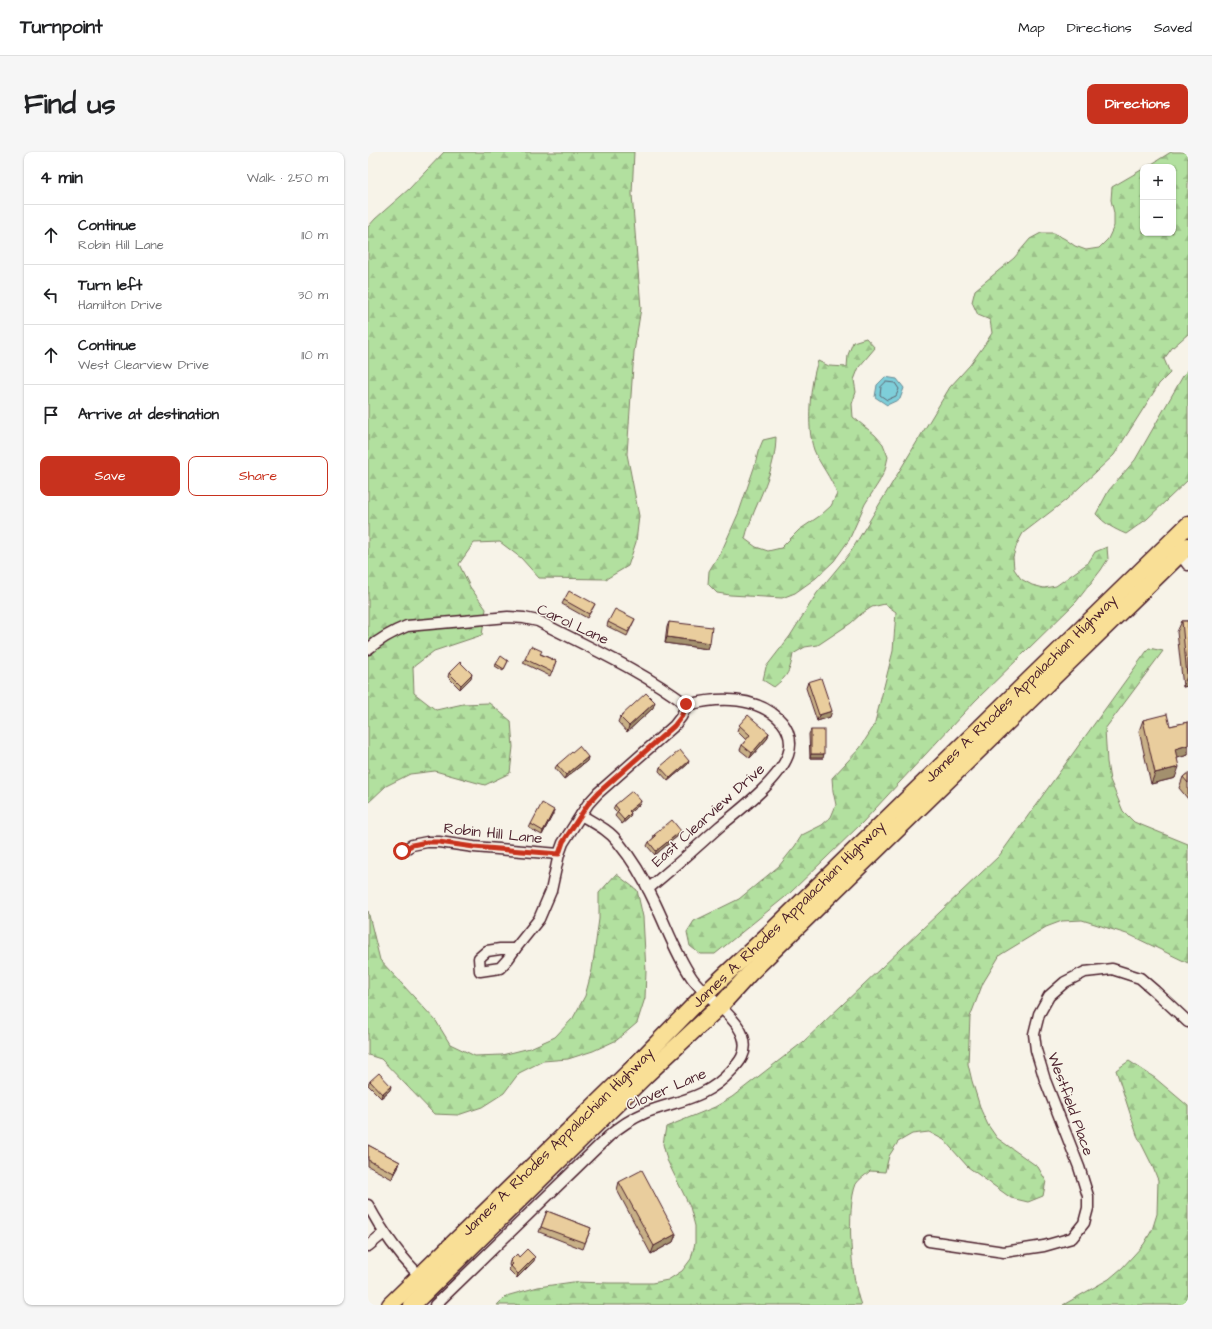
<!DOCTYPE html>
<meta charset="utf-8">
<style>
:root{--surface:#fff;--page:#f6f6f6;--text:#202124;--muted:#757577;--line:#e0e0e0;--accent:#c8321e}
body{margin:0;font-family:"Architects Daughter",sans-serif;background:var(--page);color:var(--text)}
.controls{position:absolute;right:12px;top:12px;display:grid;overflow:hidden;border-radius:8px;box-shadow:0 1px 3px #0004}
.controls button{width:36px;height:36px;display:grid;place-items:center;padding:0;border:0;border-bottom:1px solid var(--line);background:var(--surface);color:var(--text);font:20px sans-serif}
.stop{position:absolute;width:12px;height:12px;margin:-9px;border:3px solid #c8321e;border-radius:50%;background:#fff}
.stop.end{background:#c8321e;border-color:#fff;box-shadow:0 1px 4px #0008}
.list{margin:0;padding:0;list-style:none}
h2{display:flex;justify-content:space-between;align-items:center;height:52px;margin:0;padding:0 16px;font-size:17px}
h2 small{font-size:13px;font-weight:400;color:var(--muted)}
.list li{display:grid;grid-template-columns:26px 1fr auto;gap:12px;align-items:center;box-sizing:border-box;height:60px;padding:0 16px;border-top:1px solid var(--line)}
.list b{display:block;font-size:15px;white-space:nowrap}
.list p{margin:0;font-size:13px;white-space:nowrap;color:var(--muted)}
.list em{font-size:13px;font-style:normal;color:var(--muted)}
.actions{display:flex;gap:8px;padding:12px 16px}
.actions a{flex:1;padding:9px 0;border:1px solid var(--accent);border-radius:8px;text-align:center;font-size:14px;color:var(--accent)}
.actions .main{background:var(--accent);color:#fff}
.icon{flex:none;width:22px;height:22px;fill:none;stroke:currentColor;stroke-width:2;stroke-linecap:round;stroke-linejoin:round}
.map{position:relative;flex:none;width:820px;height:1153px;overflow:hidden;border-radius:8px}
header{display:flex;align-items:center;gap:24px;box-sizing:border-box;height:56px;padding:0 20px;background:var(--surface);border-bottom:1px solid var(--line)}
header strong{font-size:19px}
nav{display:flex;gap:22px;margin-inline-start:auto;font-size:14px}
.intro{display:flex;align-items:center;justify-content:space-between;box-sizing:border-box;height:96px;padding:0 24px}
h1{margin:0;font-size:28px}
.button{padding:10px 18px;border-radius:8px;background:var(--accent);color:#fff;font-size:14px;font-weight:700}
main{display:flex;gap:24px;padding:0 24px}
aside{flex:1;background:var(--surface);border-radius:8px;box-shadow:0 1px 3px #0004}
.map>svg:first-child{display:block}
.forest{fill:url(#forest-firs);stroke:#7e8065}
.water{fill:#7eced9;stroke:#698893}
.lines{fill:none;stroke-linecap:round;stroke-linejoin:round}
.shore{stroke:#5f6571;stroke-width:1}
.minor-casing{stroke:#4a1f2b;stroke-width:13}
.trunk-casing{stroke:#4a1f2b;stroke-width:19}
.minor{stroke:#f7f3e8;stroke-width:10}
.trunk{stroke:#f9df96;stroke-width:16}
.wall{fill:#c8b087;stroke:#4a1f2b}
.shaded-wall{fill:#a3906e;stroke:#4a1f2b}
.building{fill:#e9cd9d;stroke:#4a1f2b}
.route{stroke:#c8321e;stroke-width:5}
.labels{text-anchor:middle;stroke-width:3;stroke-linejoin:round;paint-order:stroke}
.street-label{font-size:15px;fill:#4a1f2b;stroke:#f7f3e8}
</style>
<header>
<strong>Turnpoint</strong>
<nav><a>Map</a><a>Directions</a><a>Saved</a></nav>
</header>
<div class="intro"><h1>Find us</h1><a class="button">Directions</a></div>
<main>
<aside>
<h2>4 min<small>Walk · 250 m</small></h2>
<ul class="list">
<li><svg class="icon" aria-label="ahead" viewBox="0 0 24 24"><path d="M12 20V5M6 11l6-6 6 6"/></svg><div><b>Continue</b><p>Robin Hill Lane</p></div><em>110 m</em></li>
<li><svg class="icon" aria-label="left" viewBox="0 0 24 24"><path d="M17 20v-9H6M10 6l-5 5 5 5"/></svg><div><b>Turn left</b><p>Hamilton Drive</p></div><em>30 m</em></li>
<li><svg class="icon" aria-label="ahead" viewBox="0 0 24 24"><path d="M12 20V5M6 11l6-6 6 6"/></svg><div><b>Continue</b><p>West Clearview Drive</p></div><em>110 m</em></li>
<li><svg class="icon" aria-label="arrive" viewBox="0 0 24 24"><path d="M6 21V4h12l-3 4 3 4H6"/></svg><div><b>Arrive at destination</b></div></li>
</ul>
<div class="actions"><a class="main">Save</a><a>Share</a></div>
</aside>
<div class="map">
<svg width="820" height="1153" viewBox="0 0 820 1153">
<defs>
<pattern id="forest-firs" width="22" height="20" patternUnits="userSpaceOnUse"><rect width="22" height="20" fill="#b2e09f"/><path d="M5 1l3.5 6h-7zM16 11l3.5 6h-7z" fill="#9bc089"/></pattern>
</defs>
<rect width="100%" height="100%" fill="#f7f3e8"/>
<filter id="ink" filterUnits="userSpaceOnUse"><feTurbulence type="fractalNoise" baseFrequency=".025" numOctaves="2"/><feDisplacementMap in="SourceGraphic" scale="8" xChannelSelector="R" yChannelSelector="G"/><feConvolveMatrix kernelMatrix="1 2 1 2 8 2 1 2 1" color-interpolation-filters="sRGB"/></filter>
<g filter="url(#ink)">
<g class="forest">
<path d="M76 0H266L264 42 273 156 266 200 259 302 271 364 268 390 260 414 238 427 171 426 153 406 132 390 106 391 91 412 102 435 118 457 114 483 66 499 45 515 46 541 68 558 95 552 121 551 143 569 145 595 142 621 117 633 67 619 42 622 18 634 0 651V75L7 67 41 37Z"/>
<path d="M803 0H820V182L804 196 796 207 802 221 791 232 746 303 698 348 655 381 649 392 645 405 646 417 653 427 664 433 676 436 688 434 720 411 727 400 739 395 740 407 733 418 708 450 607 549 494 671 422 741 347 802H332L322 794 319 780 326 769 371 747 411 714 427 694 434 683 454 673 463 665 468 653 465 639 464 626 492 596 506 574 525 499 528 460 517 452 504 455 493 462 483 471 450 493 437 495 425 502C422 519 420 524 406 535L395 528 398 515 422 484 449 441 482 401 582 235 602 213 617 192 624 181 622 168 610 163 604 150 607 138 646 106 662 87 673 81H686L697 87 707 94 718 98 731 96 740 87 746 74V61L743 48 744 35 775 17V81H805V15H779Z"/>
<path d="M498 186 507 196 491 215 486 228 488 240 484 252 485 265 507 283 515 292 520 305 517 318 511 330 497 352 481 388 466 409 448 426 427 441 414 446 362 443 349 441 340 432 341 419 355 396 371 360 387 313 390 300 395 288 408 285C408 312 396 336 386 360 383 369 379 377 377 387L388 395 400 399 413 396 431 378 453 363 463 354 469 342C463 325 452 313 446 298 438 275 442 231 450 209L461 214 479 215 480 203 485 190Z"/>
<path d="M820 217V328L779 367 758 382C746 377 737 372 728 362L741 338 767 308 815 224Z"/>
<path d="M781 496 795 499 737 577 739 610 742 628 755 659 766 670 820 692V811L762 783 714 768 694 769 678 775 632 803 615 831 602 865 600 912 604 929 613 958 620 973 629 986 670 1015 678 1029 675 1044 660 1050 643 1046 600 1015 576 988 561 980 544 982 530 990 521 1004 517 1020 502 1019C498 1023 491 1027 488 1032 478 1056 483 1129 493 1153H129L138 1144 170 1135 205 1130 240 1131H284L300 1128 314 1119 323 1107 327 1091V1074L322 1055 299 1008 295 992 298 975 347 955 364 945 435 890 631 704Z"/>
<path d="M248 722 269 738 275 765 278 819 277 846 269 871 249 888 225 899 200 907 175 909 151 921 136 941 114 955 90 963 66 962 13 907 0 903V759L12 808 68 869 82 892 107 904 134 903 162 896 187 885 205 866 217 844 224 818 231 767V741Z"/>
<path d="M761 909 787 926 820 954V1153H695L741 1127 754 1116 776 1092 784 1078 789 1062 790 1028 784 1013 769 983 748 918Z"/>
</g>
<path class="water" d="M517 225 529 227 536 236 532 247 519 253 507 245 509 233Z"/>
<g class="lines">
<path class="shore" d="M518 230 527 231 531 237 528 244 519 248 512 243 513 235Z"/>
<g class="minor-casing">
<g id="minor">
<path d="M808 399 812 402 820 413"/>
<path d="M0 497C12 487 24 480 39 474L140 465 156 466 170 469C220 495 273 518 319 553"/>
<path d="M34 699 44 693 59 690H71L106 695 191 702"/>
<path d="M280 737C304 717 328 696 351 675 372 658 411 628 420 603 426 586 418 571 404 561 379 544 346 546 319 553"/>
<path d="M132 797H147L140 807 132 816 112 819 111 806 119 799Z"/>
<path d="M147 797 171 767 183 739 191 702 195 691 220 652 230 641 306 574 313 565 319 553"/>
<path d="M0 1053C15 1081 33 1106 56 1128"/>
<path d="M561 1089 636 1100 676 1094 704 1086 716 1071 720 1056V1044L711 1015 677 928 668 898 666 882 671 862 681 844 697 830 717 820 744 817 772 826 787 839 820 870"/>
<path d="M0 1094 16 1081"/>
<path d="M67 1153 241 984C252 974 265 966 279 960 311 948 338 947 363 919 367 915 371 911 374 905 389 875 338 847 324 826 307 801 298 773 285 747 276 727 264 707 250 690 241 678 226 671 213 663"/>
</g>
</g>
<g class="trunk-casing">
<g id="trunk">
<path id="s1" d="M22 1153 262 919 338 841 403 780 820 373"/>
<path d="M44 1153 278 923 353 853 382 821 820 394"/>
</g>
</g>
<use href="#minor" class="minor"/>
<use href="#trunk" class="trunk"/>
</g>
<g class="wall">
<path d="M196 448 227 452 225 456 219 466 194 452Z"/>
<path d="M267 467 259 484 239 474 240 470Z"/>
<path d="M814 469H820V534L815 535 809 480Z"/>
<path d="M301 470 342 491 340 497 297 491 299 475Z"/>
<path d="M173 502 188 509 182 524 155 511 157 507Z"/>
<path d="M140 509 135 519 127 514 128 512Z"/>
<path d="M81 521 103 526 92 537 80 525Z"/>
<path d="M440 530 462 565 449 569 438 536Z"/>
<path d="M285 556 259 580 250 570 252 565Z"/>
<path d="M775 568 802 574 820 570V603L809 606 807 626 783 632 771 579Z"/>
<path d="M371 573 401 581 399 587 382 606 372 598 374 593 378 588 369 579Z"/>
<path d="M443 578 455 606H442L441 582Z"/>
<path d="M220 605 219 609 196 627 187 616 189 613Z"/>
<path d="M320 612 300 629 291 619 292 615Z"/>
<path d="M820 621V647L811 636 815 625Z"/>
<path d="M273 649 271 653 262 660V665L254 672 247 664 249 661 245 657 247 653Z"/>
<path d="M185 662 174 683 161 676 163 672Z"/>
<path d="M286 683H311L287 703 279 694 281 690 285 687Z"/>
<path d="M2 929 22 938 13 946 0 933Z"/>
<path d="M0 993 32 1010 30 1016 24 1027 0 1014Z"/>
<path d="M251 1030 308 1082 305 1090 283 1102 249 1038Z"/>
<path d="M179 1059 223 1076 215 1097 171 1080Z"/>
<path d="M151 1105 166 1109 149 1126 141 1118 142 1115 141 1113 142 1109Z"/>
</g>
<g class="shaded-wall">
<path d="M299 485 342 491 340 497 297 491Z"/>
<path d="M104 522 103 526 92 537 93 533Z"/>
<path d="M819 524H820V534L815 535Z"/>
<path d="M287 550 285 556 259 580 261 574Z"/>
<path d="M464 559 462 565 449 569 451 563Z"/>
<path d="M401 581 399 587 382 606 384 601Z"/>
<path d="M820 593V603L803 608 807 597Z"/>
<path d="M443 602H456L455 606H442Z"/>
<path d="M220 605 219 609 196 627 198 623Z"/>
<path d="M321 609 320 612 300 629 302 626Z"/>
<path d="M811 615 807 626 783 632 787 621Z"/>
<path d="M273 649 271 653 259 663 261 659Z"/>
<path d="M186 658 185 662 174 683 175 679Z"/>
<path d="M263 661 262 665 254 672 256 668Z"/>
<path d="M313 679 311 683 287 703 288 699Z"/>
<path d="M23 934 22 938 13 946 14 942Z"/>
<path d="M32 1010 30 1016 24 1027 26 1021Z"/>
<path d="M308 1082 305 1090 283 1102 286 1094Z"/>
<path d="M167 1105 166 1109 149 1126 150 1122Z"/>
</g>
<g class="building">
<path d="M201 439 206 442 207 441 227 452 221 462 196 448Z"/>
<path d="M247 457 267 467 260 480 240 470Z"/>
<path d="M814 469H820V524H819Z"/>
<path d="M301 470 344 475 342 491 299 485Z"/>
<path d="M163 494 174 499 172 502 188 509 184 520 157 507Z"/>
<path d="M133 504 140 509 136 517 128 512Z"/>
<path d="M92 510 104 522 93 533 81 521Z"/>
<path d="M453 526 464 559 451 563 440 530Z"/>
<path d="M278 541 287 550 261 574 252 565Z"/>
<path d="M799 562 802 574 820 570V593L807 597 811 615 787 621 775 568Z"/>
<path d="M380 563 401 581 384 601 374 593 382 583 371 573Z"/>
<rect x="443" y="578" width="13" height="24"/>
<path d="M211 594 220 605 198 623 189 613Z"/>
<path d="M312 598 321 609 302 626 292 615Z"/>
<path d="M820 621V631L815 625Z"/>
<path d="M264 639 273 649 261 659 263 661 256 668 249 660 251 658 247 653Z"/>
<path d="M174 651 186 658 175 679 163 672Z"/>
<path d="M304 668 313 679 288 699 281 690 288 684 286 683Z"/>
<path d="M11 921 23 934 14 942 2 929Z"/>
<path d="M0 993 32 1010 26 1021 0 1008Z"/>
<path d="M274 1018 308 1082 286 1094 251 1030Z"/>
<path d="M179 1059 223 1076 217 1091 173 1075Z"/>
<path d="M159 1097 167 1105 150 1122 143 1114 145 1112 142 1109 149 1102 151 1105Z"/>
</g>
</g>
<g class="lines" filter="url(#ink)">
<path class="route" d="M34 699 44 693 59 690H71L106 695 191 702 195 690 220 652 230 641 306 574 313 565 318 552"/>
</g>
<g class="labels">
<g class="street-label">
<text transform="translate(205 472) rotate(25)" y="5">Carol Lane</text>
<text dy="5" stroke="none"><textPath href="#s1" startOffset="882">James A. Rhodes Appalachian Highway</textPath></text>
<text transform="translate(340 663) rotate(-42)" y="5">East Clearview Drive</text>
<text transform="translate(125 681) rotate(6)" y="5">Robin Hill Lane</text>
<text dy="5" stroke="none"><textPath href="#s1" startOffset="558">James A. Rhodes Appalachian Highway</textPath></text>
<text transform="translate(298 937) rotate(-23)" y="5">Clover Lane</text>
<text transform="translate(703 952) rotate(70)" y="5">Westfield Place</text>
<text dy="5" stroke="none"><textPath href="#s1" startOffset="234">James A. Rhodes Appalachian Highway</textPath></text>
</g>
</g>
</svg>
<div class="controls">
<button>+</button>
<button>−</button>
</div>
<div class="stop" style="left:34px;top:699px"></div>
<div class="stop end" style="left:318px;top:552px"></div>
</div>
</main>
